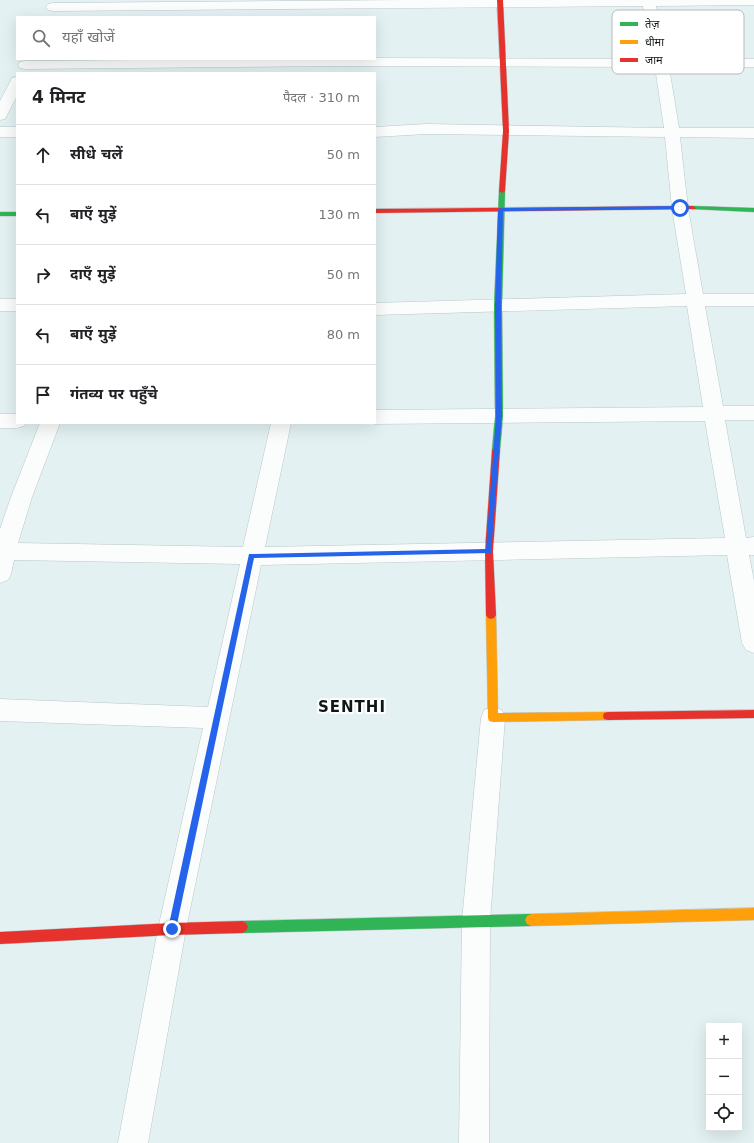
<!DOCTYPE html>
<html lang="hi">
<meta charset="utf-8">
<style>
:root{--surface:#fff;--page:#f2f2f2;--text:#202124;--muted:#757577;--line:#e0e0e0}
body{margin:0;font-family:"DejaVu Sans","Noto Sans Devanagari",sans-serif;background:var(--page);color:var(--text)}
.controls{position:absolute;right:12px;bottom:12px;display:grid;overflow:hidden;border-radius:0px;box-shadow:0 4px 16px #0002}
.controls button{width:36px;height:36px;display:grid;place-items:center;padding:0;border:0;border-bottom:1px solid var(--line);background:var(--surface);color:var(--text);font:20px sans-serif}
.stop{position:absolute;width:12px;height:12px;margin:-9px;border:3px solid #2563eb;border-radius:50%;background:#fff}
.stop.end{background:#2563eb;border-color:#fff;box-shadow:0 1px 4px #0008}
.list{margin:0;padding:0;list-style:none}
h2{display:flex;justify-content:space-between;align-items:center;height:52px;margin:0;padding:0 16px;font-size:17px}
h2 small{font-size:13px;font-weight:400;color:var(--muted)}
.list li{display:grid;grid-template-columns:26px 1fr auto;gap:12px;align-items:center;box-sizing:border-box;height:60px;padding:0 16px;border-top:1px solid var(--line)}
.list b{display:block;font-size:15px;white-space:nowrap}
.list em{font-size:13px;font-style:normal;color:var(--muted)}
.icon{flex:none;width:22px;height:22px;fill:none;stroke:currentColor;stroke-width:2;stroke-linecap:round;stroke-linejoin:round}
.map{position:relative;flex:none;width:754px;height:1143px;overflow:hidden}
.search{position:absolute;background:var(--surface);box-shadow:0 4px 16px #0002;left:16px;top:16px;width:360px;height:44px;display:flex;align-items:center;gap:10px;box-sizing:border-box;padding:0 14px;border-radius:0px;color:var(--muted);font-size:15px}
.panel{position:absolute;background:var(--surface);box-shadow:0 4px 16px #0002;left:16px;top:72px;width:360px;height:352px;border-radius:0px}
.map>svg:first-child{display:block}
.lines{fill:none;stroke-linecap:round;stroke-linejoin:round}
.street-casing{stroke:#bbc7c8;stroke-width:1}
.fast-casing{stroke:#bbc7c8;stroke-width:1}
.slow-casing{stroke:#bbc7c8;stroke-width:1}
.jam-casing{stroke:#bbc7c8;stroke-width:1}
.street{fill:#fbfdfd;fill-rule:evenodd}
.fast{fill:#30b455;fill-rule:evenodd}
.slow{fill:#ff9f0a;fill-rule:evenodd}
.jam{fill:#e5322d;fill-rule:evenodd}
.route{fill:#2563eb}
.labels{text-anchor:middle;stroke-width:4;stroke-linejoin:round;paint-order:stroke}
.district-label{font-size:15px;font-weight:bold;letter-spacing:1px;fill:#0f1819;stroke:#fff}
.key{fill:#fff;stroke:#b7baba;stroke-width:1}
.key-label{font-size:11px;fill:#0f1819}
</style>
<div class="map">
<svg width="754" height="1143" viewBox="0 0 754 1143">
<rect width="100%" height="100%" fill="#e3f1f3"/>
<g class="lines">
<g class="street-casing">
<g id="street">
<path d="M410 0H754V5L656 6 667 59H754V67H669L679 128H754V138L680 137 688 208 703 294H754V306H705L723 406H754V420H725L746 538 754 537V555H749L754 581V653L746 650 742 643 727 555 261 565 186 929 148 1143H118L158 929 203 728 0 721V699L208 707 240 564 14 560 11 574 8 580 0 583V529L11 497 40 423H60L32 497 18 543 243 547 271 423H291L265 547 725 538 705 421 375 424 371 423H375V410L703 407 687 306 375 315V303L686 294 672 208 665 137 426 134 375 137V127L426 124 664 128 655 67 342 66 25 69 20 68 18 65 20 62 25 61 375 58 653 59 643 6 53 11 48 10 46 7 48 4 53 3Z"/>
<path d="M17 77V96L5 119 0 120V101L12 78Z"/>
<rect x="0" y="127" width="17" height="10"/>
<rect x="0" y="299" width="17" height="12"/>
<path d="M0 414H17V423H26L24 426 17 428H0Z"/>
<path d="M493 707 502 710 505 718 490 921 489 1143H459L462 921 481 718 484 710Z"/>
</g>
</g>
<g class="fast-casing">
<g id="fast">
<path d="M502 189 505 191 502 306 503 416 500 450 496 453 492 450 495 416 494 306 499 191Z"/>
<path d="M693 206 754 208V212L691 209 690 208Z"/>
<rect x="0" y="212" width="17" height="4"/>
<path d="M531 914 535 916 537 920 535 924 531 926 242 933 238 931 236 927 238 923 242 921Z"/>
</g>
</g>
<g class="slow-casing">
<g id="slow">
<path d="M491 611 494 612 496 615 498 713 608 712 612 713 613 716 612 719 608 720 493 722 489 721 488 718 486 615 488 612Z"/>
<path d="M754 908V920L531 926 527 924 525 920 527 916 531 914Z"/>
</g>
</g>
<g class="jam-casing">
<g id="jam">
<path d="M497 0H503L509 131 505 191 502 193 499 191 503 131Z"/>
<path d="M693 206 696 208 695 209 375 213V209Z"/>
<path d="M496 447 500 450 493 551 496 615 494 618 491 619 488 618 486 615 485 551 492 450Z"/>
<path d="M754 710V718L608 720 604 719 603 716 604 713 608 712Z"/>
<path d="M242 921 246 923 248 927 246 931 242 933 172 935 0 944V932L172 923Z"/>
</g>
</g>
<use href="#street" class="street"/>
<use href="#fast" class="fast"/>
<use href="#slow" class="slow"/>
<use href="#jam" class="jam"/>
</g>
<path class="route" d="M680 206 681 209 503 211 501 306 502 416 491 553 254 558 176 929 175 932H169L168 929 249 554 486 549 496 416 495 306 498 210 501 208Z"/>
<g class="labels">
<g class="district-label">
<text x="352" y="712">SENTHI</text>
</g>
</g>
<rect x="612" y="10" width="132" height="64" rx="6" class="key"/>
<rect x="620" y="22" width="18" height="4" fill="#30b455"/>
<rect x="620" y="40" width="18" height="4" fill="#ff9f0a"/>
<rect x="620" y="58" width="18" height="4" fill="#e5322d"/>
<g class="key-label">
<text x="645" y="28">तेज़</text>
<text x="645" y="46">धीमा</text>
<text x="645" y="64">जाम</text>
</g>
</svg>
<div class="controls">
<button>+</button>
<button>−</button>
<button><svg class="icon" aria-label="locate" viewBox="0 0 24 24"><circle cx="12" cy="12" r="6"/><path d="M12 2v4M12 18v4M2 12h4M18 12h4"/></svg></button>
</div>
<div class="stop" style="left:680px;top:208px"></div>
<div class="stop end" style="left:172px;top:929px"></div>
<div class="search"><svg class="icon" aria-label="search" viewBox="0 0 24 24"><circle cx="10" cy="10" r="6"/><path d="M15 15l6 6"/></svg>यहाँ खोजें</div>
<section class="panel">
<h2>4 मिनट<small>पैदल · 310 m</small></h2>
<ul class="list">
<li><svg class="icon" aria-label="ahead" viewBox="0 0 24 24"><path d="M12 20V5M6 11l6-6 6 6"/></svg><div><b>सीधे चलें</b></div><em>50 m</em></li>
<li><svg class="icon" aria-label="left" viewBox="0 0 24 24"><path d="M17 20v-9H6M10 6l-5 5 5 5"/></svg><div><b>बाएँ मुड़ें</b></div><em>130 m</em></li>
<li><svg class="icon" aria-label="right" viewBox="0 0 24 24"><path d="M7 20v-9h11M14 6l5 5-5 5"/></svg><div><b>दाएँ मुड़ें</b></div><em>50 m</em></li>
<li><svg class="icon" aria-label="left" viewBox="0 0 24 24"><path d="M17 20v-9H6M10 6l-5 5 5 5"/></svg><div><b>बाएँ मुड़ें</b></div><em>80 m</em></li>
<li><svg class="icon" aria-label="arrive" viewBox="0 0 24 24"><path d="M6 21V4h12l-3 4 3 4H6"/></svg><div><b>गंतव्य पर पहुँचे</b></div></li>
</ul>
</section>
</div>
